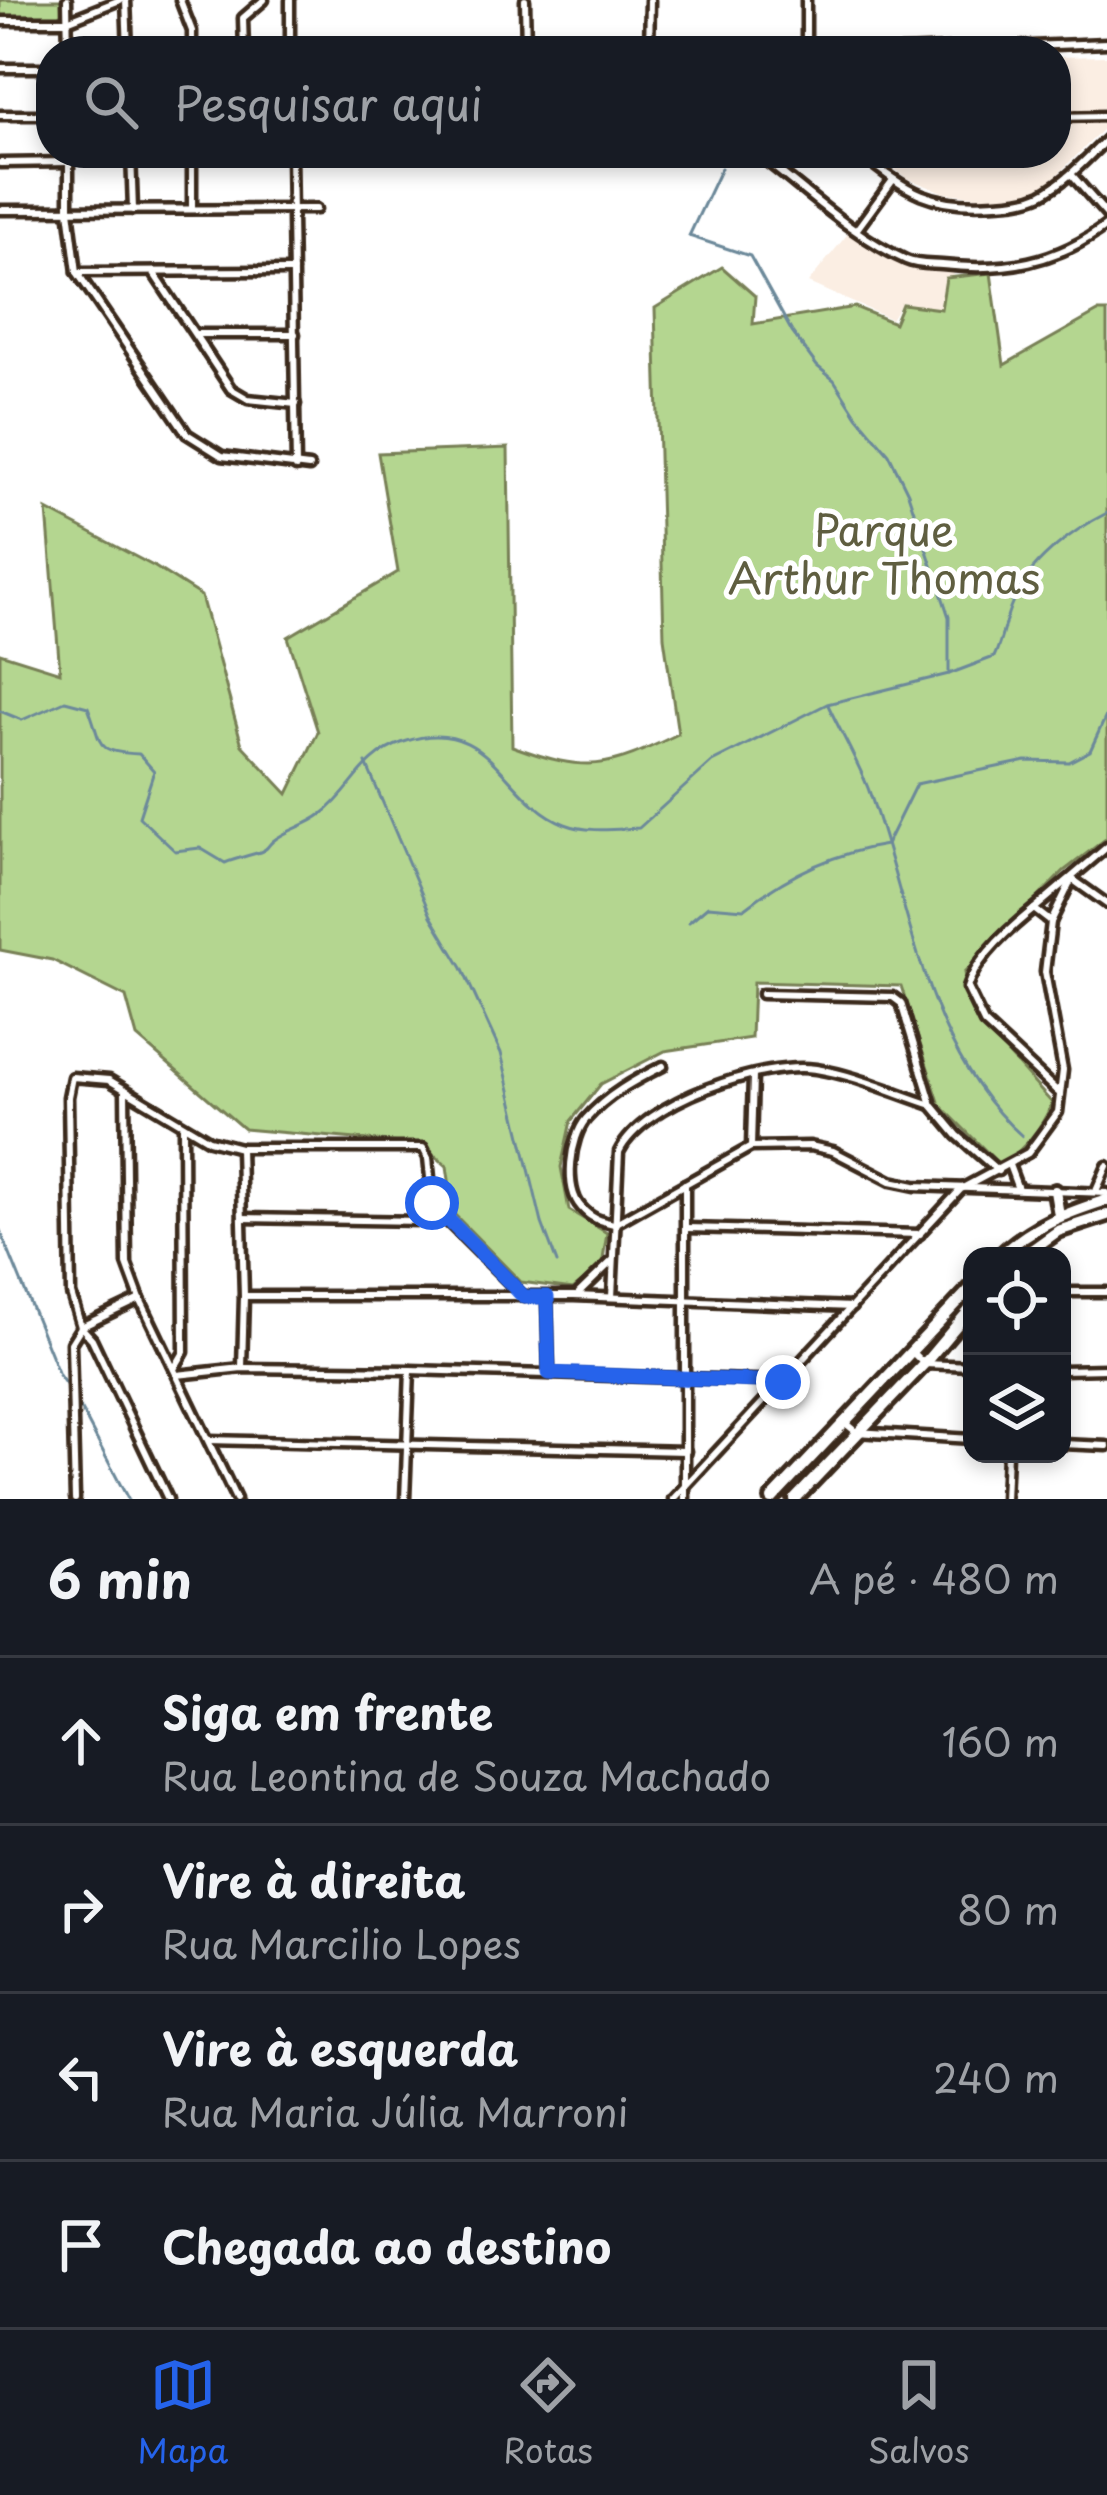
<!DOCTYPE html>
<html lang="pt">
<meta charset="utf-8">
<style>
:root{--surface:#171b24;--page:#20242c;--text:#f1f3f6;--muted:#9ea1a6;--line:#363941;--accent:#2563eb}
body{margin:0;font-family:"Playpen Sans",sans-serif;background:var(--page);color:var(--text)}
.controls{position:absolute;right:36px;bottom:36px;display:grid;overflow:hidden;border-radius:24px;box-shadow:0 6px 18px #0003}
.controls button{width:108px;height:108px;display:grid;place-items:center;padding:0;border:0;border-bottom:3px solid var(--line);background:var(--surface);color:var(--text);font:60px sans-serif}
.stop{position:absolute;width:36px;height:36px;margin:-27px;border:9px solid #2563eb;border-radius:50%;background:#fff}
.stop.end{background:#2563eb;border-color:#fff;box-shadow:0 3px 12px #0008}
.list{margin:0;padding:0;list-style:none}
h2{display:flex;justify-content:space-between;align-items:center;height:156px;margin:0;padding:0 48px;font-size:51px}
h2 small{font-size:39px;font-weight:400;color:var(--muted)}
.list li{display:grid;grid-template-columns:78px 1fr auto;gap:36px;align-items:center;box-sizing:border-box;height:168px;padding:0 48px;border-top:3px solid var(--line)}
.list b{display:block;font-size:45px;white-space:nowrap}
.list p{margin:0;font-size:39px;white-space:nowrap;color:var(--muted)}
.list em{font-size:39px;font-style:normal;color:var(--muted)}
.icon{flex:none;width:66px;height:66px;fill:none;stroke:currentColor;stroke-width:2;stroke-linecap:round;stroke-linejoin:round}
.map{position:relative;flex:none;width:1107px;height:1499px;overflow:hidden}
.search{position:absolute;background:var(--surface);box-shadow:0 6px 18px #0003;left:36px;right:36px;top:36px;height:132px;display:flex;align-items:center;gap:30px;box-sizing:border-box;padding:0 42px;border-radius:48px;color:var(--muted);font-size:45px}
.sheet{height:828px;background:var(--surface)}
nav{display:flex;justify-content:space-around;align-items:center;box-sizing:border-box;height:168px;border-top:3px solid var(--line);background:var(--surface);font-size:33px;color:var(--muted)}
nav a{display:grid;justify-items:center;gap:6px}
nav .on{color:var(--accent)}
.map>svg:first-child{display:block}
.built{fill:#fbeee3}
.green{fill:#b4d690;stroke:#788057;stroke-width:3}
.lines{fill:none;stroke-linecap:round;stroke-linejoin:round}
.stream{stroke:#6c899a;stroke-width:3}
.street-casing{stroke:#3b2a1e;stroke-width:15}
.primary-casing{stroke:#3b2a1e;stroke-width:20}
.street{stroke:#fff;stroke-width:6}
.primary{stroke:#fff;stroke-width:10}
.route{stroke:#2563eb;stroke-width:15}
.labels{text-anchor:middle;stroke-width:10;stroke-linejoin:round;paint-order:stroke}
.park-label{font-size:42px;fill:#5f5e40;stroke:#fff}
</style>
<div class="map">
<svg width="1107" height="1499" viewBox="0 0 1107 1499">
<rect width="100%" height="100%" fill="#fff"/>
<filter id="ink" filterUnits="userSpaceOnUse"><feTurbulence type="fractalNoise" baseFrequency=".00833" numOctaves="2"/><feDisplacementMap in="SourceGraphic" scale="24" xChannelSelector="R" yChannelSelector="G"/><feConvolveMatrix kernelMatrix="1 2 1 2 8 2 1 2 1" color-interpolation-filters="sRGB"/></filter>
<g filter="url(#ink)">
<g class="built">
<path d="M1107 56V112L1056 113V57Z"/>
<path d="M1107 120V125L1048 184 1028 193 986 197 945 193 906 178 876 153H1056V121Z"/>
<path d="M850 231 909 266 953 271 950 318 902 302 891 319 808 283Z"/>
</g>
<g class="green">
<path d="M0 0H64V11L58 16 0 17Z"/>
<path d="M722 267 755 296 753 324 855 307 894 323 902 304 941 309 946 278 991 273 1004 365 1098 312H1107V838L1064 871 964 973 973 1015 1052 1103C1041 1130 1024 1148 1001 1166L940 1105 901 986 753 982 751 1038 665 1051 601 1084 571 1121 561 1167 569 1210 607 1233 602 1266 573 1289 521 1282 454 1214 447 1166 423 1145 244 1129 137 1037 126 997 52 960 0 950V653L60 672 47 510 155 567 201 596 242 745 288 794 318 732 288 637 398 572 378 453 508 448 512 746C588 774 607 769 678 734L664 637 655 308Z"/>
</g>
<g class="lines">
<g class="stream">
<path d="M721 168 689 236 750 256 792 332 817 366 834 380 857 416 889 454 908 493 949 617V674"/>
<path d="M828 705C841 733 857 760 868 788 911 906 923 1048 1022 1136"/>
<path d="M0 711 22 720 65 701 88 707C103 744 92 752 139 754L154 771 139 817 175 851 200 848 225 863C237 858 248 856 260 852 269 849 266 847 273 841 287 829 307 826 322 814 354 790 360 757 404 742 490 712 504 801 565 824 588 833 616 829 639 828L712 762 827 704 949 674 994 657C1003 639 1004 621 1012 603 1027 564 1071 531 1107 513"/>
<path d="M366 763 431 916 462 968 501 1053 542 1223 557 1263"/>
<path d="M689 922 708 906 744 909C787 875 832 853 886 845L916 784 1026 761 1069 762 1090 751 1107 714"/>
<path d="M0 1230 59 1375 71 1392"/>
<path d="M76 1400 128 1499"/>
</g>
<g class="street-casing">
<g id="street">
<path d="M67 0 68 51"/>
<path d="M126 0 128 51"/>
<path d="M180 0 192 31V51"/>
<path d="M290 0V51"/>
<path d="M525 0 526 51"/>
<path d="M806 0V51"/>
<path d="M0 21H67L120 0"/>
<path d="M244 51 243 18 264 0"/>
<path d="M649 51 650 0"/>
<path d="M901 51 1107 43"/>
<path d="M0 68H51"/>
<path d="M0 115H51"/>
<path d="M1056 117 1107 116"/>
<path d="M69 153V210L77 272 187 434 222 456 309 467"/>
<path d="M131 153 133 210"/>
<path d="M291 153 296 467"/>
<path d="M756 153C803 188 852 236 906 260 917 265 931 264 942 265 1004 272 1057 263 1107 225"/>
<path d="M859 153C908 192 931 208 996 203 1012 202 1027 201 1042 194 1067 181 1087 158 1107 139"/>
<path d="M0 163 69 162"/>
<path d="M1071 174 1107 215"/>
<path d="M192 209V153"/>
<path d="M0 210 316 209"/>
<path d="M857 229 893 180"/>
<path d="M77 272 293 271"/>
<path d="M153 272 231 389 248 399 296 404"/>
<path d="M196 334H295"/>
<path d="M1072 879 1107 904"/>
<path d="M1034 909 1107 847"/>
<path d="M1051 922 1034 909C1010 928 976 958 967 988L984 1023 1058 1092"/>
<path d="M762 994 893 997 901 1003 932 1105 957 1135 998 1171"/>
<path d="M125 1091 127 1264 140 1299 236 1499"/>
<path d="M751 1147 753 1075"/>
<path d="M240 1148 244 1296 242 1367"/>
<path d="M1009 1165 1018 1189"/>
<path d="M685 1184V1499"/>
<path d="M1096 1191 1107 1166"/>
<path d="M242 1218 422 1221 442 1216"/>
<path d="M614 1224 751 1147 810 1146 833 1151 891 1181 915 1186 1107 1193"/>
<path d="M614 1224C600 1221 591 1219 581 1207 564 1188 570 1138 586 1119 607 1095 635 1080 663 1066"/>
<path d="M687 1228 920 1234"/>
<path d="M1062 1292H1107"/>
<path d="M579 1293 612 1261"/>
<path d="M244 1296H574L852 1307"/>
<path d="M547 1297 549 1373"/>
<path d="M612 1297 619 1152C643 1102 763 1061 816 1069 855 1075 895 1093 932 1105"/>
<path d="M140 1299 81 1327 92 1339 168 1499"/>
<path d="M912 1352 924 1364 972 1366"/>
<path d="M174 1369 184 1352 183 1125"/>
<path d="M1062 1370 1107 1369"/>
<path d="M177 1375 242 1368 410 1370 783 1381"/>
<path d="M844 1422 856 1432 972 1439"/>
<path d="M209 1440 686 1451"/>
<path d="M1062 1444 1107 1446"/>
<path d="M75 1499 71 1343 81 1327 71 1294 68 1097 72 1077 109 1080 209 1140 240 1148H423L428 1158 433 1207 524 1297"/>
<path d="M405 1499 410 1370"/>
<path d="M673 1499 961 1189 1028 1153 1058 1112 1063 1070 1045 972 1051 922 1072 879"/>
<path d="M1005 1499 1007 1454"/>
</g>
</g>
<g class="primary-casing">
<g id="primary">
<path d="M1055 1191 1059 1215"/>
<path d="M1000 1256C1032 1226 1066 1213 1107 1200"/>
<path d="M1023 1256 1058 1231 1107 1215"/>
<path d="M772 1499 972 1287"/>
<path d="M795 1499 924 1364 972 1307"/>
</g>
</g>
<use href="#street" class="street"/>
<use href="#primary" class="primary"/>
</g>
</g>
<g class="lines" filter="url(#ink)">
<path class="route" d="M432 1203 524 1297H547L549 1373 783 1382"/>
</g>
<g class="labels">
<g class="park-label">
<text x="884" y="546">Parque<tspan x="884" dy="48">Arthur Thomas</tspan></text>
</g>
</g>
</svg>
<div class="controls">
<button><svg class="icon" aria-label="locate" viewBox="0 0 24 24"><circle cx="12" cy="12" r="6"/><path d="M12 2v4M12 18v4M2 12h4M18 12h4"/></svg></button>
<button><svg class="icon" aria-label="layers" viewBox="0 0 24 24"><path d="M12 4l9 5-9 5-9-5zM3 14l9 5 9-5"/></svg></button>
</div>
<div class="stop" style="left:432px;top:1203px"></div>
<div class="stop end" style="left:783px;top:1382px"></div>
<div class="search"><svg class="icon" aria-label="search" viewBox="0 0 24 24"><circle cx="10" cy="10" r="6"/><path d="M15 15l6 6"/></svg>Pesquisar aqui</div>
</div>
<section class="sheet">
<h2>6 min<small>A pé · 480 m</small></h2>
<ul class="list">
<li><svg class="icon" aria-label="ahead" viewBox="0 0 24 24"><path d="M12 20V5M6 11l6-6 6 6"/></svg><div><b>Siga em frente</b><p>Rua Leontina de Souza Machado</p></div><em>160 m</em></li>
<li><svg class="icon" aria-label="right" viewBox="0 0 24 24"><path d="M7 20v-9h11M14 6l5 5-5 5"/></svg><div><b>Vire à direita</b><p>Rua Marcilio Lopes</p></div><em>80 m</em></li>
<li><svg class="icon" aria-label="left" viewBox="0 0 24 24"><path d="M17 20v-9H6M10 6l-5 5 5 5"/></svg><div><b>Vire à esquerda</b><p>Rua Maria Júlia Marroni</p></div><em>240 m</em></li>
<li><svg class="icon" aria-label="arrive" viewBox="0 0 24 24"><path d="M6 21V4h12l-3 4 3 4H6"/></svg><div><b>Chegada ao destino</b></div></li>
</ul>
</section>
<nav>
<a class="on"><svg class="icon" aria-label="map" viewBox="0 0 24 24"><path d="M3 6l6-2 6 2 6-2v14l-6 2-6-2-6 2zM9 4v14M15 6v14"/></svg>Mapa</a>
<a><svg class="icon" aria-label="directions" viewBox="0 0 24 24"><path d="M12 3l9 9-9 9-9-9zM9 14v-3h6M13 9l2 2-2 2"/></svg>Rotas</a>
<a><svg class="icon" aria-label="saved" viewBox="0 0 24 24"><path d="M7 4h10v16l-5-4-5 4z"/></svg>Salvos</a>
</nav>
